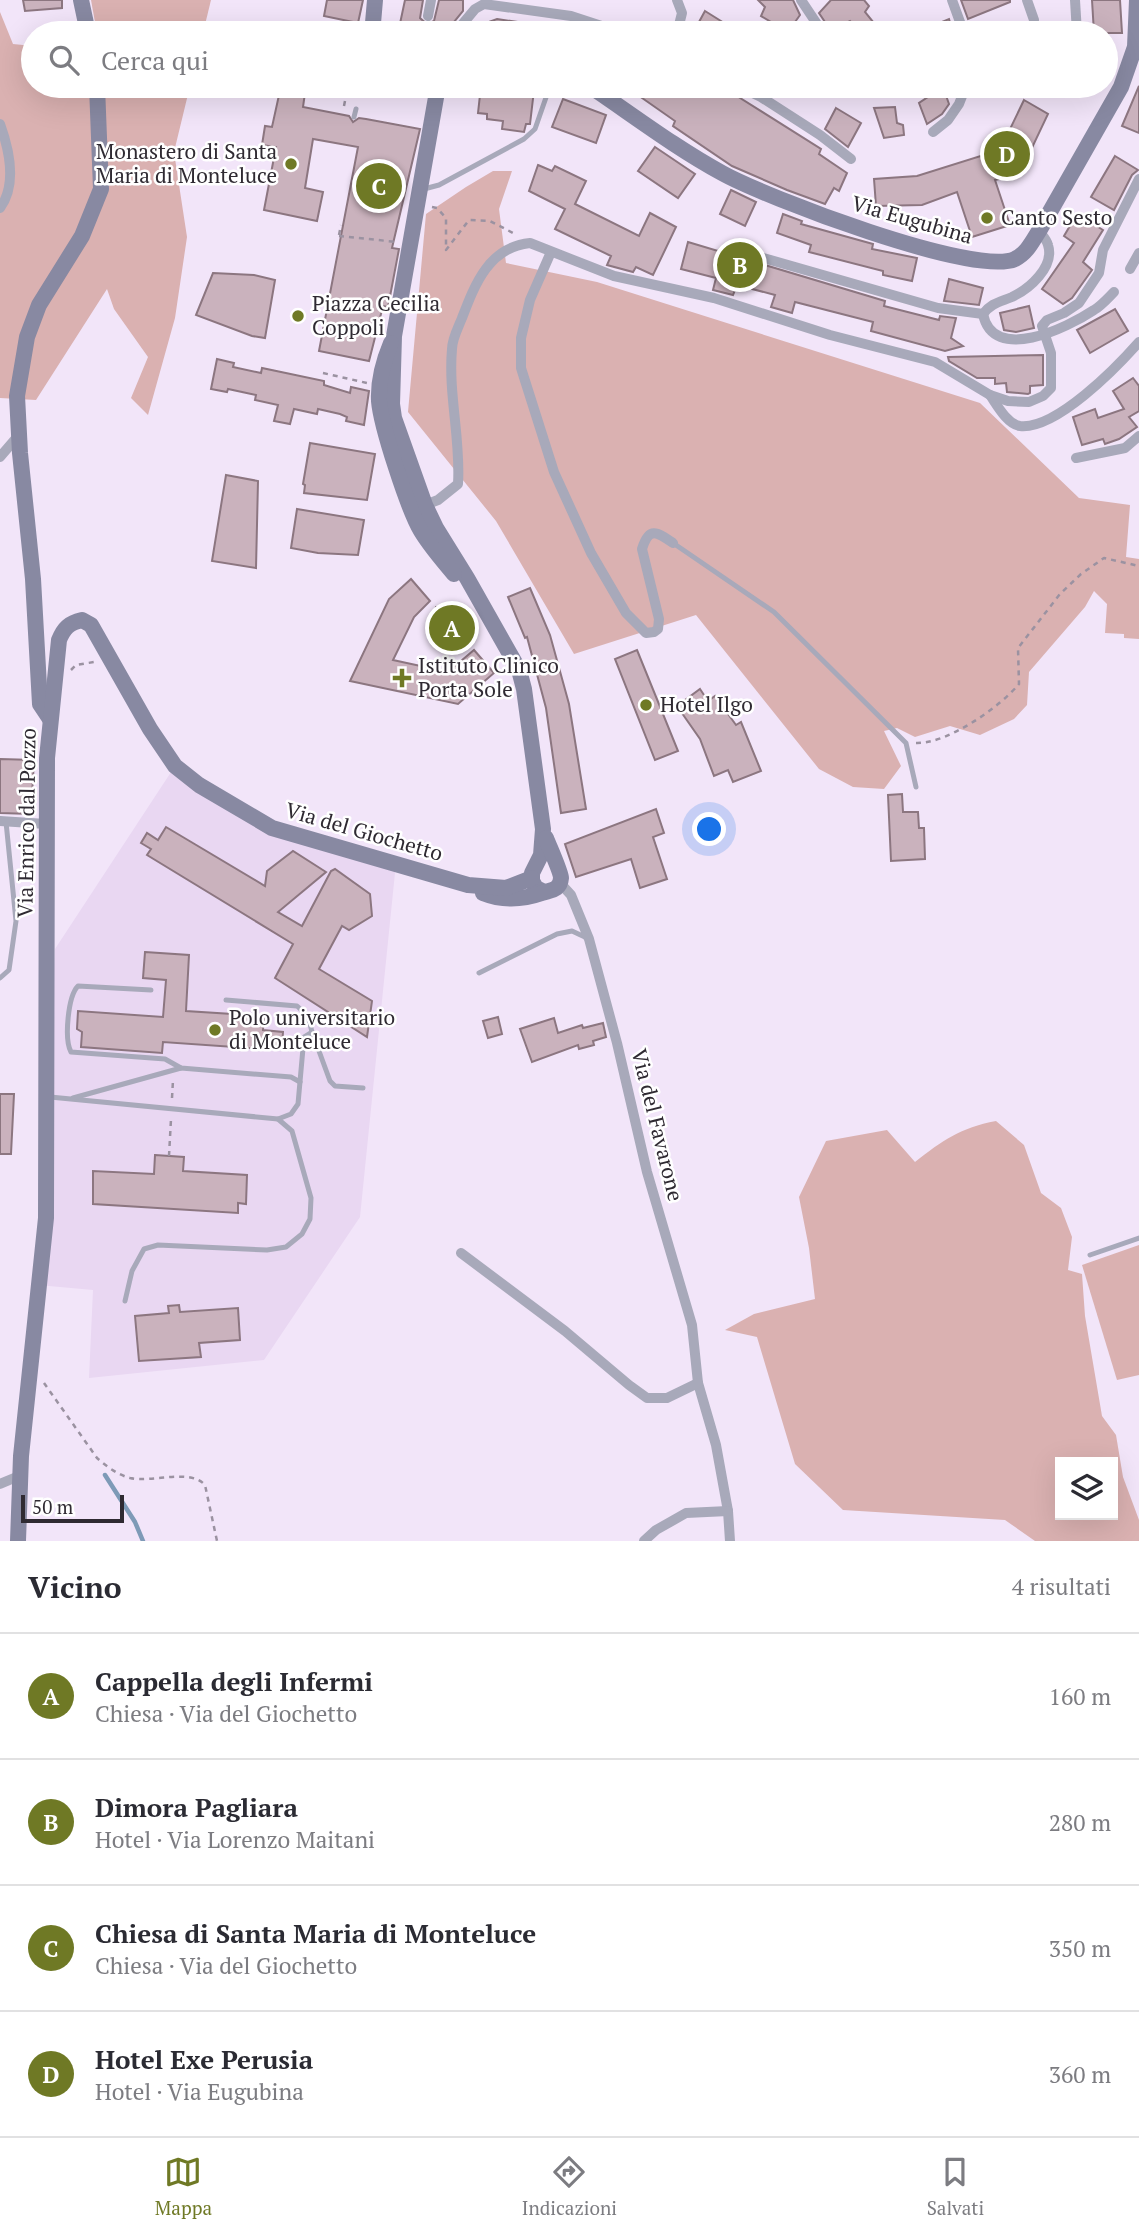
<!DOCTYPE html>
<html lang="it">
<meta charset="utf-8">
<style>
:root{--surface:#fff;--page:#f2f2f3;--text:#2b2b33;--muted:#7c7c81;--line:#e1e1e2;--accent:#6f7925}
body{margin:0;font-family:"PT Serif",serif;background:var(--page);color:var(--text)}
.controls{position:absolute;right:21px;bottom:21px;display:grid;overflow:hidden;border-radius:0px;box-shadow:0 7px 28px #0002}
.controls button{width:63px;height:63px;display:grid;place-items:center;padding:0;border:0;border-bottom:2px solid var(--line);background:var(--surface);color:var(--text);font:35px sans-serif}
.scale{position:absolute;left:21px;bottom:18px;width:103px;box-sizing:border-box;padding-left:7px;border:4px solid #2f2a32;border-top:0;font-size:19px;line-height:24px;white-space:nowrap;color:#2f2a32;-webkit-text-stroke:5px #fff;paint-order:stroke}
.you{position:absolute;left:710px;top:830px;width:24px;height:24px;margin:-18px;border:5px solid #fff;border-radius:50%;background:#1a73e8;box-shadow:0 0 0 10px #1a73e833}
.badge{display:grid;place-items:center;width:46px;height:46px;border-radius:50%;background:var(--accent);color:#fff;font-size:23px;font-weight:700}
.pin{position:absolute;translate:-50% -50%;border:4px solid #fff;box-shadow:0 2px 7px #0006}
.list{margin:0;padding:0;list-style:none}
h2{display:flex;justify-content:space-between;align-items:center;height:91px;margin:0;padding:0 28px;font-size:30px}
h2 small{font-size:23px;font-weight:400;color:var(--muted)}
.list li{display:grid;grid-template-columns:46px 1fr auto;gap:21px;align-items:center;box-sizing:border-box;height:126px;padding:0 28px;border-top:2px solid var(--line)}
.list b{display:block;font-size:26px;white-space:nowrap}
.list p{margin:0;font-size:23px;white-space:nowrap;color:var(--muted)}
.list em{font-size:23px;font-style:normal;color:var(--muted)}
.icon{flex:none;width:38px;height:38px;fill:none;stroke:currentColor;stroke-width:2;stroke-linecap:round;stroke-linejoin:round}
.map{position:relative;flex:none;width:1139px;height:1541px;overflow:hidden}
.search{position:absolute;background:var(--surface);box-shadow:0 7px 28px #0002;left:21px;right:21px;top:21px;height:77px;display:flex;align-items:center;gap:18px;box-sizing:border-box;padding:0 24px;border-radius:38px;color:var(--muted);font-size:26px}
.sheet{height:595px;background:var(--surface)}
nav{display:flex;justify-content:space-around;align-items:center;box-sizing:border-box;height:98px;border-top:2px solid var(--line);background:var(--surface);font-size:19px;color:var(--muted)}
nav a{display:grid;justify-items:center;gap:4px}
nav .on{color:var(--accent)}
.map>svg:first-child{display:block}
.built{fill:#e9d7f2}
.green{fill:#dab1b1;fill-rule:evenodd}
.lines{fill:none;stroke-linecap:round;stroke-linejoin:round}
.stream{stroke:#7e9ab7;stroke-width:4.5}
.building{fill:#cab2bd;stroke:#8c7680;stroke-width:2}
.path{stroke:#9b92a1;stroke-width:2.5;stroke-dasharray:5 5;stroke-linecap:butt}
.lane{stroke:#a8a9ba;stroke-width:5}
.street{stroke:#a8a9ba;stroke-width:10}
.secondary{stroke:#8889a2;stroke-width:16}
.poi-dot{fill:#6f7925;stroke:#fff;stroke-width:2.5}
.labels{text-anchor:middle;stroke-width:5;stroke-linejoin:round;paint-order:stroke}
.poi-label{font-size:21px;fill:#2f2a32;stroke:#fff;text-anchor:start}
.street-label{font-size:21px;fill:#2f2a32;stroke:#fff}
</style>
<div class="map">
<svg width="1139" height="1541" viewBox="0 0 1139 1541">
<rect width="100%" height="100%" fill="#f2e5f9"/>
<path class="built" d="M175 766 272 828 396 863 360 1217 264 1360 89 1378 93 1290 38 1285 55 949Z"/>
<g class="green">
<path d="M91 0H211L203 33H97Z"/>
<path d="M0 12 13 44 33 46V86H59L60 88 73 86H190L174 152 187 237 175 318 148 415 131 398 148 357 114 309 107 289 36 400 0 398Z"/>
<path d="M493 171H512L499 209 506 263 597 282 980 403 1079 498 1130 505 1126 557 1139 559V639L1124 638V634L1105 633 1107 604 1094 591 1085 607 1029 672 1027 705 1014 719 980 735 950 726 915 737 897 728 884 731 901 766 884 789 853 787 819 769 696 615 574 654 496 521 408 412 426 214 466 187Z"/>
<path d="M996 1121 1024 1145 1041 1193 1061 1208 1072 1237 1068 1270 1082 1274 1085 1316 1102 1416 1116 1435 1123 1477 1139 1520V1541H1035L1005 1520 843 1510 795 1464 757 1337 725 1330 754 1314 815 1299 809 1248 799 1197 826 1141 887 1130 915 1162C943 1140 960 1128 996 1121ZM1060 1462H1113V1515H1060Z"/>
<path d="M1139 1245V1375L1117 1380 1082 1265Z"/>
</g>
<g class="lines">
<path class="stream" d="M105 1475 135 1522 143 1541"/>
</g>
<g class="building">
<path d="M23 0H62V8L25 11Z"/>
<path d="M327 0H363L358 23 324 16Z"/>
<path d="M405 0H423L420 18 427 24 434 21 439 0H463V11L450 27 420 24 418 33H398Z"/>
<path d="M758 0H793L800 15 788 32 761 16 765 7Z"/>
<path d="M831 0H864L869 6 865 12 882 33H862L850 21 831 31 819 13Z"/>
<path d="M961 0H1010V2L968 19Z"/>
<path d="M1092 0H1120L1122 33H1094Z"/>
<path d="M705 11 740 33H693Z"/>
<path d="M497 19 545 26V33H465L469 29Z"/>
<path d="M949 19 953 33H915Z"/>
<path d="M281 86H306L303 107 349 116 353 122 359 118 366 119 420 129 392 248 399 249 388 307 383 306 369 361 319 351 358 147 313 139 305 188 323 192 317 221 264 210 276 147 262 145 265 126 272 127Z"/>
<path d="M491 86H509L534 90 530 124H526L524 132 502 129 503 121 487 119V114L478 113 480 95 490 89Z"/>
<path d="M625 86H728L737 96 821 149 819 154 847 173 839 191 834 188 825 204 787 190 732 166 673 126 675 121Z"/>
<path d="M1139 86V133L1122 126Z"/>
<path d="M943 87 949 104 942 114 927 124 919 103Z"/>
<path d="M563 99 606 115 596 143 552 127Z"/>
<path d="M1024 100 1048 114 1030 152 1020 155 1011 176 995 180 1010 225 972 237 957 192 922 205 876 206 874 179 917 176 1000 150Z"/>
<path d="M895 107 897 123 903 125 904 135 884 138 874 108Z"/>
<path d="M836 108 861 123 848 147 825 129Z"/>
<path d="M655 147 695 174 678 198 638 171Z"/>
<path d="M1115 156 1138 170 1132 175 1114 210 1091 197Z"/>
<path d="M538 165 552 171 555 166 586 181 575 204 639 236 650 213 676 227 653 275 636 267 633 272 607 265 611 256 555 229 565 209 529 191Z"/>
<path d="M731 190 756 202 745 226 720 214Z"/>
<path d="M783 214 802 221 801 224 873 244 872 249 917 258 912 281 883 275V271L809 252 811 245 777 233Z"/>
<path d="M1077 214 1103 230 1083 262 1092 270 1072 298 1063 304 1042 289 1074 243 1064 236Z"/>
<path d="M688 242 885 301 884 306 939 320 940 316 956 318 951 338 963 346 945 351 871 331 873 322 795 302 792 313 771 307 775 295 737 285 733 295 713 290 716 278 681 269Z"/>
<path d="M213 273 254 275 275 280 265 338 252 336 196 315Z"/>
<path d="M949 279 983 288 979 305 944 301Z"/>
<path d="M1029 306 1034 328 1016 332 1004 330 1000 313Z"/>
<path d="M1115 309 1128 331 1090 353 1077 330Z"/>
<path d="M1043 355V385L1030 386V393L1028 394 1007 392 1006 383 995 384V378H977L949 361 948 357Z"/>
<path d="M217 359 234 363 233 367 261 373 262 368 324 381V385L350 393 351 387 369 391 364 425 346 421 347 417 340 414 318 409 317 414 294 409 290 424 274 421 278 405 255 400 256 395 228 389 227 392 211 389Z"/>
<path d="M1133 378 1139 386V411L1129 417 1137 427 1119 439 1105 444 1103 439 1082 445 1073 417 1095 409 1098 418 1124 409 1113 391Z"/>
<path d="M310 443 375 454 367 500 304 493 305 485 303 484Z"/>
<path d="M226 475 258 481 256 568 212 561Z"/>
<path d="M297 509 364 520 358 555 318 553 291 548Z"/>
<path d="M411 579 430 601 414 617 393 660 448 672 474 650 494 673 458 704 350 681 389 599Z"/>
<path d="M530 588 550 635 569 704 586 809 561 813 546 708 527 637 525 638 508 597Z"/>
<path d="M436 607H454L465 610 471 619 470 634 472 636 462 645H450L443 642 434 631Z"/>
<path d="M637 650 678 751 655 760 615 659Z"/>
<path d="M700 689 708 701 715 696 736 725 741 722 761 771 733 782 728 770 714 776 700 739 677 706Z"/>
<path d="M0 759 34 760 31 814 0 813Z"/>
<path d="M902 794 903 812H918L919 828H924L925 859 891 861 888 795Z"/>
<path d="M656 809 664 833 653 837 667 879 640 888 631 859 576 877 565 844Z"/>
<path d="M166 827 265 886 267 871 293 851 326 872 278 912 302 926 331 871 335 869 370 894 372 916 349 930 342 926 319 969 372 1001 367 1037 275 978 293 944 147 855 151 849 141 843 147 833 158 840Z"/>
<path d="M145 952 189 955 186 1011 264 1016 263 1030 283 1032 282 1047 264 1044 263 1049 163 1042 162 1053 81 1047 82 1032 77 1029 78 1011 163 1017 166 980 143 978Z"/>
<path d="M498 1017 502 1034 488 1038 483 1021Z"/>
<path d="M554 1018 558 1033 582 1025 583 1028 603 1023 606 1037 593 1041 594 1045 579 1049 578 1045 532 1062 520 1029Z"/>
<path d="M0 1094H14L11 1154H0Z"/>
<path d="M155 1155 184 1157 183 1171 247 1175 246 1204 238 1203V1213L93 1204V1171L154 1174Z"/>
<path d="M179 1305 180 1312 238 1308 240 1340 199 1343 201 1357 139 1361 135 1316 169 1313 168 1306Z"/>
</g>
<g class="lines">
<g class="path">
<path d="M390 32 393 24"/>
<path d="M375 86 424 92"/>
<path d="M344 106 346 96"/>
<path d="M432 207 437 208 446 218V250L469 220 490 221 515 234"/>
<path d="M339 235 341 225"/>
<path d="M339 236 397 242"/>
<path d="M323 373 367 383"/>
<path d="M71 670 76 665 94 662"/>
<path d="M916 743C947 744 999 708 1019 684L1018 648 1060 594 1081 574 1104 558 1139 566"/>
<path d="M172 1098 173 1080"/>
<path d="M169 1156 171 1119"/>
<path d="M44 1383 97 1458C106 1466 118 1475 130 1478 153 1483 190 1468 205 1485L217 1541"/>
</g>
<g class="lane">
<path d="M347 33 370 28"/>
<path d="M318 86 337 91"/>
<path d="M354 117 356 109"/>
<path d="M424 189 439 185 524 139 535 129 550 86"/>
<path d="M673 543 774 612 906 743 916 787"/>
<path d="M479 973 557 934 572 931 587 938"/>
<path d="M0 978 9 970 16 921 6 822"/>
<path d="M151 990 78 986C68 996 64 1039 71 1052L165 1059 181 1068 291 1077 300 1082"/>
<path d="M226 1000 297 1006 308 1016 312 1032"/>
<path d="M50 1097 278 1119 292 1131 311 1198 310 1219 302 1234 286 1247 267 1250 158 1245 144 1249 132 1271 125 1301"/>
<path d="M73 1098 181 1068"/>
<path d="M278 1119 291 1114 298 1104 304 1037 312 1032 330 1081 335 1086 363 1088"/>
<path d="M1090 1255 1139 1238"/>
</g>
<g class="street">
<path d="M801 0 823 33"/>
<path d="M952 0 964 33"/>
<path d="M1027 0 1034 20"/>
<path d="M1075 0 1077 33"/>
<path d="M428 16 431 0"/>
<path d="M455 33 475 9 484 4 571 16 623 33"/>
<path d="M677 33 682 13 677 0"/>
<path d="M738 86 761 97 820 135 851 159"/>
<path d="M0 124C9 149 17 185 0 208"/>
<path d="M933 132 948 120 959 104 966 86"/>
<path d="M732 249 938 308 983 314"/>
<path d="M551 252 530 300 521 338V368L554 472 591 553 626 613 646 633 654 632 658 629 659 619 642 549C649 526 657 532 673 543"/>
<path d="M1130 269 1139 253"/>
<path d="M983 314C993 364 1067 328 1094 310 1101 306 1108 298 1114 292"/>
<path d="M983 314C991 303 1000 302 1012 297 1029 289 1055 267 1048 245 1047 240 1042 235 1039 231"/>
<path d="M990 395C997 405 1007 424 1020 426 1056 430 1117 367 1139 342"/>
<path d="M0 457 18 436"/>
<path d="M1076 458 1125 448 1139 436"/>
<path d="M425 505 438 500 458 484C461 440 448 394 452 349 452 339 458 328 462 318 475 284 489 247 530 243L614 276 714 298 830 335 935 362 990 395 1008 401 1029 402 1043 396 1051 388V353L1042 326 1047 320 1064 313 1079 303 1099 273 1103 250 1139 179"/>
<path d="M0 821 46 824"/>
<path d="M560 883 571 895 589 939 617 1043 647 1172 692 1325 698 1383 716 1445 728 1511 730 1541"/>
<path d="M461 1253 565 1331 629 1385 647 1398H667L698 1383"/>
<path d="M0 1484 19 1476"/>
<path d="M644 1541 656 1530 686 1513 728 1511"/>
</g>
<g class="secondary">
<path d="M81 0 88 33"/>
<path d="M374 33 373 23 375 0"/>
<path d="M438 86 394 336 392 404 394 418 425 505 436 528 467 578 519 670 524 689 543 829 541 855 532 873V881L536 888 544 892"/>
<path d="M582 86 597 91C638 119 678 149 722 173 765 197 974 277 1015 259 1027 253 1032 242 1039 231L1121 87 1135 47 1137 0"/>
<path d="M391 343C383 362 378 381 379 401 381 426 408 509 421 531 430 546 442 560 454 574"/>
<path d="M50 719 40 704 33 579 20 453 17 396 27 337 39 305 82 236 101 189 97 86"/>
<path d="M483 893C503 901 522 900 542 893 550 890 560 891 561 878 561 872 549 846 546 838"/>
<path d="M18 1541 21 1456 46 1218 47 758 59 640C64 628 69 623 82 620L91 625 150 729 175 766 199 785 272 828 468 885 506 888 532 878"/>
</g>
</g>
<g class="poi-dot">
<circle cx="291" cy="164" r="7"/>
<circle cx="987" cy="218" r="7"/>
<circle cx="298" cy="316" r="7"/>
<path d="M398.5 667.5h7v7h7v7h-7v7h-7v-7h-7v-7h7z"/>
<circle cx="646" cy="705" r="7"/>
<circle cx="215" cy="1030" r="7"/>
</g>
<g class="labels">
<g class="poi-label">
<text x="277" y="159" text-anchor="end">Monastero di Santa<tspan x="277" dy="24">Maria di Monteluce</tspan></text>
<text x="1001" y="225">Canto Sesto</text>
<text x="312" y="311">Piazza Cecilia<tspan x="312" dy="24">Coppoli</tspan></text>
<text x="418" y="673">Istituto Clinico<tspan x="418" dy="24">Porta Sole</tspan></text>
<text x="660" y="712">Hotel Ilgo</text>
<text x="229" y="1025">Polo universitario<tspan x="229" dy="24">di Monteluce</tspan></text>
</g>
<g class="street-label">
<text transform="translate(912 220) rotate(16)" y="7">Via Eugubina</text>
<text transform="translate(27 823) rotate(-89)" y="7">Via Enrico dal Pozzo</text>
<text transform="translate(364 832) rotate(16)" y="7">Via del Giochetto</text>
<text transform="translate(657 1125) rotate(76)" y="7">Via del Favarone</text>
</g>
</g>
</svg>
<div class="controls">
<button><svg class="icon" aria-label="layers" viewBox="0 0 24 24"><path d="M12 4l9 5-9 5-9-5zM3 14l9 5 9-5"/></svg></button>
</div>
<div class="scale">50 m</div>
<div class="you"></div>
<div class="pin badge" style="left:452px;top:628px">A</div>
<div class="pin badge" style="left:740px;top:265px">B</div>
<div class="pin badge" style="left:379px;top:186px">C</div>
<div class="pin badge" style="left:1007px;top:154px">D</div>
<div class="search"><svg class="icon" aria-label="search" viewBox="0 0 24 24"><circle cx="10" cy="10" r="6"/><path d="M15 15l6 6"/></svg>Cerca qui</div>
</div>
<section class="sheet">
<h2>Vicino<small>4 risultati</small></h2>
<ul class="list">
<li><span class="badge">A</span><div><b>Cappella degli Infermi</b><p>Chiesa · Via del Giochetto</p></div><em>160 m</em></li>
<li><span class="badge">B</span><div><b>Dimora Pagliara</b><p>Hotel · Via Lorenzo Maitani</p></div><em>280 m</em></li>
<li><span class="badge">C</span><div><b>Chiesa di Santa Maria di Monteluce</b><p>Chiesa · Via del Giochetto</p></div><em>350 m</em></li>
<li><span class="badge">D</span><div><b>Hotel Exe Perusia</b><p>Hotel · Via Eugubina</p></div><em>360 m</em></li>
</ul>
</section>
<nav>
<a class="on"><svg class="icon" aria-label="map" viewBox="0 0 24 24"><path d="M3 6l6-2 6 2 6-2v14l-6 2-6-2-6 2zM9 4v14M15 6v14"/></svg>Mappa</a>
<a><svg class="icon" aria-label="directions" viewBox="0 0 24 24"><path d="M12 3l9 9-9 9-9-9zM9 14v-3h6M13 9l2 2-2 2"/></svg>Indicazioni</a>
<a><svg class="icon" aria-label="saved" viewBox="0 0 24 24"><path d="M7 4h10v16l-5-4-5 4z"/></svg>Salvati</a>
</nav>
